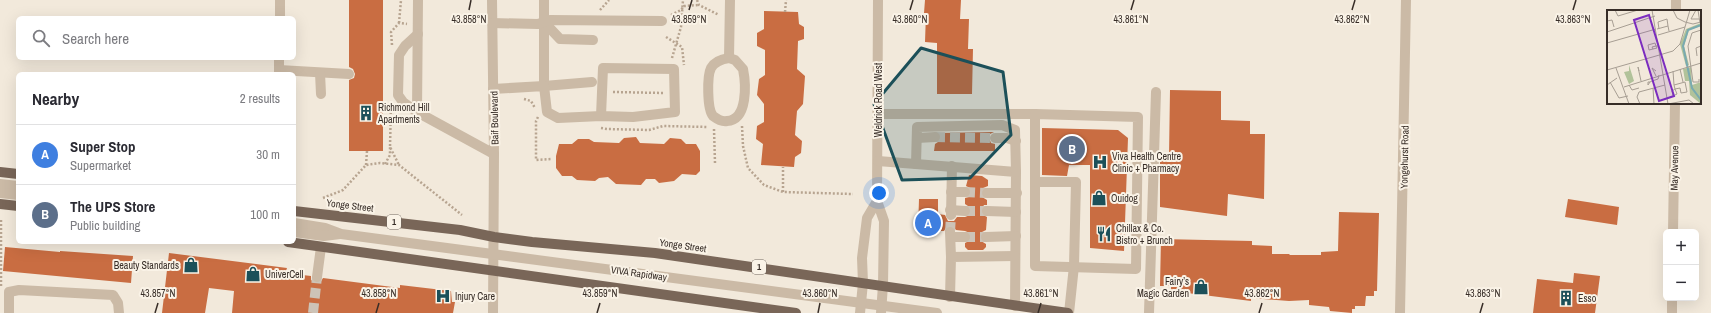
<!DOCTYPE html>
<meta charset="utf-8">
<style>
:root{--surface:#fff;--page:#f7f7f7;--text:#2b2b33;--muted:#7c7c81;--line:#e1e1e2;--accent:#1a73e8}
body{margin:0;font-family:"Archivo Narrow",sans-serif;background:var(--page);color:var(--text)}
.controls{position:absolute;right:12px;bottom:12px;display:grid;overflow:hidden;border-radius:6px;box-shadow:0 4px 16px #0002}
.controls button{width:36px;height:36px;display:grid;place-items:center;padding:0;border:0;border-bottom:1px solid var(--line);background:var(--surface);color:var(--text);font:20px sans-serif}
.you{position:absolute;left:879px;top:193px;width:14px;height:14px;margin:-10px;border:3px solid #fff;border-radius:50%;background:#1a73e8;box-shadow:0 0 0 6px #1a73e833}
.badge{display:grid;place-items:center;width:26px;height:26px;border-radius:50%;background:var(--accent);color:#fff;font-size:13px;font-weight:700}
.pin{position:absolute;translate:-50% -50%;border:2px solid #fff;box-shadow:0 1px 4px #0006}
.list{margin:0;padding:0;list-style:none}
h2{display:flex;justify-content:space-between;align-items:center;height:52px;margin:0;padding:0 16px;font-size:17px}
h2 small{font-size:13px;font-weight:400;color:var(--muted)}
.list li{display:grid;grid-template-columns:26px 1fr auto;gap:12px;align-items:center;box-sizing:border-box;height:60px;padding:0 16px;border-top:1px solid var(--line)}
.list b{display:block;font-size:15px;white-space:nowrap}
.list p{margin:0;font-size:13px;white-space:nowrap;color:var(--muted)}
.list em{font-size:13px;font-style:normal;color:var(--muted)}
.icon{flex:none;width:22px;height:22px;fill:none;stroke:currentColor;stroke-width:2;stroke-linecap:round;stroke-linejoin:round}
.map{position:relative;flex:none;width:1711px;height:313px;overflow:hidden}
.search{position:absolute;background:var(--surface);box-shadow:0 4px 16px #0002;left:16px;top:16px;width:280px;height:44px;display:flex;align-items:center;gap:10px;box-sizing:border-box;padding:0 14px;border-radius:6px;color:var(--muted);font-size:15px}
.panel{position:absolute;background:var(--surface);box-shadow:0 4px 16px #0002;left:16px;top:72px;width:280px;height:172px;border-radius:6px}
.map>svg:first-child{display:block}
.building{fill:#c96d42}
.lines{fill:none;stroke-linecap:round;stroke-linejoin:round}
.minor-tunnel{stroke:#cdc3b7;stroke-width:10;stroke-dasharray:10 5;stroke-linecap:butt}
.path{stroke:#b7a490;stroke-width:2.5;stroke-dasharray:2 2;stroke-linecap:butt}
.minor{stroke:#cbbaa6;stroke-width:10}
.major{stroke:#796658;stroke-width:10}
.marked{fill:#1c5059;fill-opacity:0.2;stroke:#1c5059;stroke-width:3;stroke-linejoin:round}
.ticks{fill:none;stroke:#372d27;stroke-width:1.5}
.labels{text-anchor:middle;stroke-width:4;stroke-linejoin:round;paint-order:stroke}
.shield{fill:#faf3e7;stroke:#726861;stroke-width:1}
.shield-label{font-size:9px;font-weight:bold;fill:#372d27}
.street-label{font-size:10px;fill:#372d27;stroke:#faf3e7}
.poi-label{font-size:10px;fill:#372d27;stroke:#faf3e7;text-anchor:start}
.inset-river{fill:none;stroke:#79aab0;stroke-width:2}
.inset-road{fill:none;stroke:#a79e93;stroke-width:1}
.view{fill:#7b2cbf;fill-opacity:0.15;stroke:#7b2cbf;stroke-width:2}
.inset-edge{fill:none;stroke:#372d27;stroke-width:2}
.ticks-label{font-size:10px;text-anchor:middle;fill:#372d27;stroke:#faf3e7;stroke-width:4;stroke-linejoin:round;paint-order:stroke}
</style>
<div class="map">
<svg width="1711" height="313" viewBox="0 0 1711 313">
<rect width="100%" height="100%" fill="#f2e9db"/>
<g class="building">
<path d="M349 0H383V151H349V80L354 78 355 74 353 69 349 67Z"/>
<path d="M925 0H961L960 19H969L968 49H973L972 94H937V43L925 42 926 13H924Z"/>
<path d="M764 11 798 12 799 24 804 27V39L798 41 797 69 805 76 803 104 797 111 795 135 802 141 801 153 795 157 794 167 761 165 763 144 756 139 757 126 764 122V104L757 95 759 79 765 75V50L757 46V33L764 29Z"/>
<path d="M1170 90 1221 91V120L1250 121V134H1265L1264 199 1228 194 1227 216 1160 207V157H1169Z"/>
<path d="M1042 128 1118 130 1128 138 1124 251 1090 248V165H1069L1067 176 1042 175Z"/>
<path d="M991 132H994L990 134 989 138 991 143 995 144V151H934L935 144 941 140 940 133Z"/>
<path d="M636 137 640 143 664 144 670 138 681 139 686 144H696L700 151V171L696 175 682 174 674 181 659 183 655 179H646L641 185 616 184 608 177 599 178 595 181 577 180 572 176H562L556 168V156L559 144H572L578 139H589L594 142 619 143 624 138Z"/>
<path d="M969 175 982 176 988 180V186L983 188 981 193 982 197 987 200V205H984L981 210V214L987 217 986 230 982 232 980 237 981 241 986 244V247L983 250H968L965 247V243L971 240 970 233 965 231 956 230 953 226H947L944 231H918L919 199H938V214L945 215 948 221H954L957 217H965L970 215 971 208 965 204V198L969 197 971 192 970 188 966 186Z"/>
<path d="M1568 199 1619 207 1617 225 1565 217Z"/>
<path d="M1339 212 1379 213 1377 291H1374V296H1366L1365 306H1355V309H1352V313L1330 311 1329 307 1309 305V300L1289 301 1251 298V301L1171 291V286H1160L1161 239 1252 241V245L1272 246V254H1290L1289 255H1321V252L1338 251Z"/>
<path d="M5 247 60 252V251L133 256 131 283 3 271Z"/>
<path d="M169 253 287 268 286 271 294 273V274L311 276V280L316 283H320L323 278 400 288V285L451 291 452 302H455L453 313H232L234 291 209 288 205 313H162Z"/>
<path d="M1574 273 1600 276 1595 313H1533L1537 279 1573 283Z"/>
</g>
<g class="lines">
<g class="minor-tunnel">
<path d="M935 137 995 138"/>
<path d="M965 192 987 193"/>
<path d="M965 211H987"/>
<path d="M950 232 951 215"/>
<path d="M965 237H986"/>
<path d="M313 313 317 277"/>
</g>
<g class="path">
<path d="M697 0 699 5 719 15"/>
<path d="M600 10 609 0"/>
<path d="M785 12 786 0"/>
<path d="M671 15 681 10 684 6 699 5"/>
<path d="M399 23 401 0"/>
<path d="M666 37 682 47 684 65"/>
<path d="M392 45 391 32 399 23 407 24"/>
<path d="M672 58 681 27 683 0"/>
<path d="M613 92 664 93"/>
<path d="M524 99 531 101 535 108"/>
<path d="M391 104 390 147 399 165"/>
<path d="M538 117 536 121V160L551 159"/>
<path d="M742 126 743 146 748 168 764 185 783 192 853 194"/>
<path d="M601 128 607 129 649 130 663 126 708 127"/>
<path d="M714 129 715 163"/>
<path d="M385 164 390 155V147"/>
<path d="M366 165 367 151"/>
<path d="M783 192V167"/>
<path d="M323 198 343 190 366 165 380 163 399 165 462 215"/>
<path d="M1 286V220"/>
</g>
<g class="minor">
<path d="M418 0 417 112 494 154"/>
<path d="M492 0 494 154 493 313"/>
<path d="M544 0V86L592 82"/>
<path d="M878 0 877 201 884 221 883 285 881 313"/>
<path d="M1676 11V0"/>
<path d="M280 18V0"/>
<path d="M544 22 560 39 593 40"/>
<path d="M492 23 538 24 550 20 662 21"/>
<path d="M729 58 735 60 743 69C746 84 748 120 727 121 722 122 717 119 713 116 707 109 707 76 711 68 715 61 722 59 729 58Z"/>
<path d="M729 58 730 0"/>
<path d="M279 70 349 74"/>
<path d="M320 73 321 94"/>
<path d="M279 74V58"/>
<path d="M493 89 544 86 547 112 558 118 601 116 633 117 675 112 674 69 603 68 601 116"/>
<path d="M417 112 403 102 398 95 399 55 405 46 418 34"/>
<path d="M878 114H1035"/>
<path d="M1035 114 1138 117 1136 269 1035 266Z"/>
<path d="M917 138 935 137"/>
<path d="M995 138H1007L1016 141"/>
<path d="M878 161 1016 172 1015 306"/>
<path d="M916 164 917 127 1002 125 1015 130 1016 172"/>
<path d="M1035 182H1076L1074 266 1069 313"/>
<path d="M0 184 18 186"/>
<path d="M951 192H965"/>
<path d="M0 193 18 195"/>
<path d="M987 193H1017"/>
<path d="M950 210 965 211"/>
<path d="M987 211 1016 212"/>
<path d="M951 215 952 166"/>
<path d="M294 223 325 228 341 234 937 313"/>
<path d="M294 232 324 236 340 234"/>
<path d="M950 232 951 257"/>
<path d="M1673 232 1675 103"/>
<path d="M951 237H965"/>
<path d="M986 237 1016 236"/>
<path d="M317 277 321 247"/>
<path d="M950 297 951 257 1015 256"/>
<path d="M9 313V292L19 290 113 295 118 303 119 313"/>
<path d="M860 313 863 283 862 258 867 218 877 201"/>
<path d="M1149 313 1156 92"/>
<path d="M1400 313 1406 0"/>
<path d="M1672 313V298"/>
</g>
<g class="major">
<path d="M0 172 18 174"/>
<path d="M0 204 18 206"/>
<path d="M294 211 460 230 494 237 532 242 655 253 1068 313"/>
<path d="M288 242 796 313"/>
</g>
</g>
<path class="marked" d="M921 48 1003 72 1011 135 970 178 902 180 874 104Z"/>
<path class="ticks" d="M469 10 471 0M689 10 692 0M910 10 913 0M1131 10 1134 0M1352 10 1355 0M1573 10 1576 0M155 313 158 303M376 313 379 303M597 313 600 303M818 313 820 303M1038 313 1041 303M1259 313 1262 303M1480 313 1483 303"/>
<defs>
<g id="building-bare" transform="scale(1.2)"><path d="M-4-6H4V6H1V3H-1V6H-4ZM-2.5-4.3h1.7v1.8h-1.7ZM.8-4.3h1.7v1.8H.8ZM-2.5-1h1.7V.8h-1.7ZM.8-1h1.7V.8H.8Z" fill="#1c5059" stroke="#faf3e7" stroke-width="2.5" paint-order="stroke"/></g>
<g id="hospital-bare" transform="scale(1.2)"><path d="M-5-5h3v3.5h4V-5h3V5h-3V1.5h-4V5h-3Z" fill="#1c5059" stroke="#faf3e7" stroke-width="2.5" paint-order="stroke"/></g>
<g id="shop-bare" transform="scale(1.2)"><path d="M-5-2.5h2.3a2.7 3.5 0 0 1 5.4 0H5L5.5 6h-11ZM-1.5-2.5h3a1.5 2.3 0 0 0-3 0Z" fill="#1c5059" stroke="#faf3e7" stroke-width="2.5" paint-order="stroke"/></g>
<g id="restaurant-bare" transform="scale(1.2)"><path d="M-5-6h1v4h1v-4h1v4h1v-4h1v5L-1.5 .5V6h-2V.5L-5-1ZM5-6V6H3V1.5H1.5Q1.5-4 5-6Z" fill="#1c5059" stroke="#faf3e7" stroke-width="2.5" paint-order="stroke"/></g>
</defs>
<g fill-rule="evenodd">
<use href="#building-bare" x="366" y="113"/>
<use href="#hospital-bare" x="1100" y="162"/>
<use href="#shop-bare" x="1099" y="198"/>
<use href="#restaurant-bare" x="1104" y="234"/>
<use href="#shop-bare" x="191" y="265"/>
<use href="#shop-bare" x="253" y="274"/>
<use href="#shop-bare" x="1201" y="287"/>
<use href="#hospital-bare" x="443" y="296"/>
<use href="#building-bare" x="1566" y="298"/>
</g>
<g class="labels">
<g class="shield">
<rect x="387" y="215" width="14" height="14" rx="3"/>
<rect x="752" y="260" width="14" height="14" rx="3"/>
</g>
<g class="shield-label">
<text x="394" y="225">1</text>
<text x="759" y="270">1</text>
</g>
<g class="street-label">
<text transform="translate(878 100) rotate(-90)" y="4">Weldrick Road West</text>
<text transform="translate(494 118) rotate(-91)" y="4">Baif Boulevard</text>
<text transform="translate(1404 157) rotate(-89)" y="4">Yongehurst Road</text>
<text transform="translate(1674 168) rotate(-89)" y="4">May Avenue</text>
<text transform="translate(350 205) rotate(7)" y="4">Yonge Street</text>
<text transform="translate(683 245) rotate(8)" y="4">Yonge Street</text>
<text transform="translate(639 273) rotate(8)" y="4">VIVA Rapidway</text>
</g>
<g class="poi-label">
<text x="378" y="111">Richmond Hill<tspan x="378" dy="12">Apartments</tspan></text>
<text x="1112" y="160">Viva Health Centre<tspan x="1112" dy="12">Clinic + Pharmacy</tspan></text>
<text x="1111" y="202">Ouidog</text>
<text x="1116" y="232">Chillax &amp; Co.<tspan x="1116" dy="12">Bistro + Brunch</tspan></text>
<text x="179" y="269" text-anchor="end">Beauty Standards</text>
<text x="265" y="278">UniverCell</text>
<text x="1189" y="285" text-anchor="end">Fairy’s<tspan x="1189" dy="12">Magic Garden</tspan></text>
<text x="455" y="300">Injury Care</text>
<text x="1578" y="302">Esso</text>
</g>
</g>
<g transform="translate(1607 10)">
<rect width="94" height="94" fill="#f2e9db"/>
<path d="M94 13V16L82 20 77 36 82 55 79 56 73 34 79 19ZM22 55 27 71 22 74 17 62 22 61ZM84 57 85 75 94 72V94L83 85 82 71H78L76 59Z" fill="#b1c29a"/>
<path class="inset-river" d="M94 15 81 20 76 36 85 78 94 90"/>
<path class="inset-road" d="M8 0 11 6 31 0M45 0 61 94M66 0 70 8 78 12 86 14 94 12M89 0 84 9H92M91 0 93 13M0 11 5 10 7 17M50 19 61 16 62 21M52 19 51 12 60 9 61 16M0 22 48 6M51 25 78 17M0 33 49 19M46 39 42 40 41 35 48 33 49 36 50 38 46 39 45 37 49 36H51M49 46 66 41 73 34 83 0M90 46 89 38 94 36M9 58 22 94M73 59 76 72M0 60 49 46M32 61 31 57 34 71M49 61 45 58 49 66M66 61 67 75 68 79 70 84 66 86 65 81 68 79 73 78 74 83 80 82 78 72 67 75M92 69V72H86L81 36 85 23 94 20M3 72 12 88 21 86M43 72 41 75V72H43L45 71 51 69 52 65M0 75 10 68M22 75 25 80 32 78M17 77 94 53M46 78 47 94M33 94 30 87 32 82 58 75M61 94 82 90 87 94"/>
<path class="view" d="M42 5 67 86 52 91 27 10Z"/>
<rect width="94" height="94" class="inset-edge"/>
</g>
<g class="ticks-label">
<text x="469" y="23">43.858°N</text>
<text x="689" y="23">43.859°N</text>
<text x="910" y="23">43.860°N</text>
<text x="1131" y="23">43.861°N</text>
<text x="1352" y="23">43.862°N</text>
<text x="1573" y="23">43.863°N</text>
<text x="158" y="297">43.857°N</text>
<text x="379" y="297">43.858°N</text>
<text x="600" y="297">43.859°N</text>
<text x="820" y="297">43.860°N</text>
<text x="1041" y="297">43.861°N</text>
<text x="1262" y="297">43.862°N</text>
<text x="1483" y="297">43.863°N</text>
</g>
</svg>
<div class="controls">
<button>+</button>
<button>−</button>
</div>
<div class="you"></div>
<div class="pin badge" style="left:928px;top:223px;background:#3f7fe0">A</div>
<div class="pin badge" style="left:1072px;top:149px;background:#5c6f8a">B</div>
<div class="search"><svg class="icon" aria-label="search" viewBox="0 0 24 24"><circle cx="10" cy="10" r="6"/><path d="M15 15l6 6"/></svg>Search here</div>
<section class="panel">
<h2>Nearby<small>2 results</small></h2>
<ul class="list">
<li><span class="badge" style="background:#3f7fe0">A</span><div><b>Super Stop</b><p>Supermarket</p></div><em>30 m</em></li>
<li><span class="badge" style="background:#5c6f8a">B</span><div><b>The UPS Store</b><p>Public building</p></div><em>100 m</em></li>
</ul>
</section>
</div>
